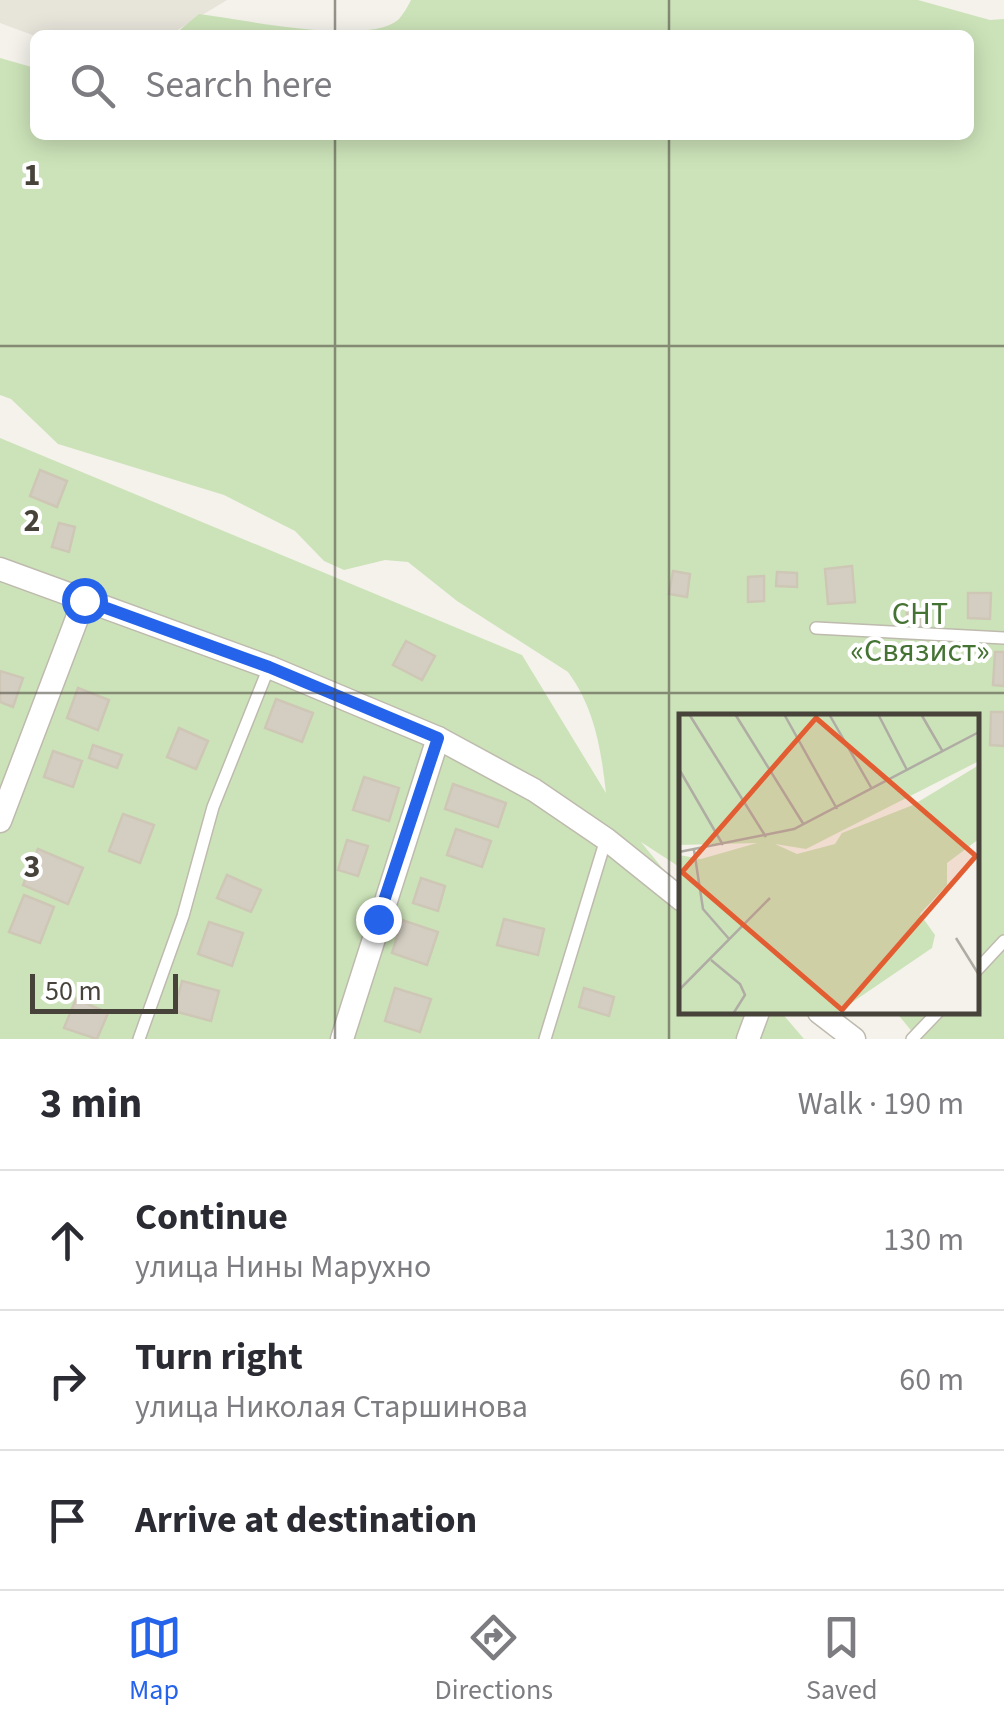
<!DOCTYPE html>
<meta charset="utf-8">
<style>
:root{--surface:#fff;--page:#f2f2f3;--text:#2b2b33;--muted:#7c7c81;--line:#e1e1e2;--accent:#2563eb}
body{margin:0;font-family:"Source Sans 3",sans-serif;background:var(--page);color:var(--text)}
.scale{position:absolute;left:30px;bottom:25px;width:148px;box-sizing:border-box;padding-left:10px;border:5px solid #47433a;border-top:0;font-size:28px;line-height:35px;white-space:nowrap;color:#47433a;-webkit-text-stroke:8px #fff;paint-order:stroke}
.stop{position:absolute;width:30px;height:30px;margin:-22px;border:8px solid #2563eb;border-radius:50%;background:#fff}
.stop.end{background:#2563eb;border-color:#fff;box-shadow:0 2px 10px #0008}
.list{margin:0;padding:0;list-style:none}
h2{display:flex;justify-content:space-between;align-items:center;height:130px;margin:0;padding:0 40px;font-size:42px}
h2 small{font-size:32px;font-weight:400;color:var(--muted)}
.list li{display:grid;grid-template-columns:65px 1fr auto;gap:30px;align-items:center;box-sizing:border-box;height:140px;padding:0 40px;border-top:2px solid var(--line)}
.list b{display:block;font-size:38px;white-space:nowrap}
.list p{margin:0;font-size:32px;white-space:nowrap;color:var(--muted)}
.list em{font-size:32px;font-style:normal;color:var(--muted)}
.icon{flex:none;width:55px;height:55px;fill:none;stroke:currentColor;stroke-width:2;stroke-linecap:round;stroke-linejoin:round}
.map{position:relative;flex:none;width:1004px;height:1039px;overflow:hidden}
.search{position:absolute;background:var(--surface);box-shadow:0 5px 25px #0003;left:30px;right:30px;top:30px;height:110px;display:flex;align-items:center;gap:25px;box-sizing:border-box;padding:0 35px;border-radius:15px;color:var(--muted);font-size:38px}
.sheet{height:550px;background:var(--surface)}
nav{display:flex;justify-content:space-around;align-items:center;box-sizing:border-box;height:140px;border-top:2px solid var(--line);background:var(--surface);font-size:28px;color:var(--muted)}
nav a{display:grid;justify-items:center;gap:5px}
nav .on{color:var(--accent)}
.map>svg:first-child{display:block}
.residential{fill:#e7e4da}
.green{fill:#cce3b9}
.building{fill:#d4cec2;stroke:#cec7b6;stroke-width:2.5}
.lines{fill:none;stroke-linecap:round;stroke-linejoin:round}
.service-casing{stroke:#bebaae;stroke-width:14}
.minor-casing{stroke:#bebaae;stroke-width:25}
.service{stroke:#fff;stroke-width:11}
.minor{stroke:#fff;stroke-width:22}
.route{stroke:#2563eb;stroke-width:12}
.grid{fill:none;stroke:#47433a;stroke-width:2.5;stroke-opacity:0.55}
.labels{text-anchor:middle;stroke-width:8;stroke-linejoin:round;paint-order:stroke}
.park-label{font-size:32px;fill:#457333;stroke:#fff}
.inset-road{fill:none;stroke:#afaca4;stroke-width:2.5}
.view{fill:#e35d33;fill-opacity:0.15;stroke:#e35d33;stroke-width:5}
.inset-edge{fill:none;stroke:#47433a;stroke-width:5}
.grid-label{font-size:32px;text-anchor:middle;font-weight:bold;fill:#47433a;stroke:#fff;stroke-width:8;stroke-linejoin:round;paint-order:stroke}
</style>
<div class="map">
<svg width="1004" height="1039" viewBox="0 0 1004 1039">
<rect width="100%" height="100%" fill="#f4f2eb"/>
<path class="residential" d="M0 0H227L169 35 35 36 0 23Z"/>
<path class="green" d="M411 0H918L990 20 1004 19V1039H918L896 1012H976V716H682L681 868 641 842 681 891 682 1012H781L804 1039H0V438L522 655 606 793C601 749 595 709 568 672L457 601 408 562 385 560 344 570 324 561 295 531 224 495 58 444 11 399 0 395V58L35 68V135H969V35H174L199 14C240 19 367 46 398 20 403 15 408 6 411 0Z"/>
<g class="building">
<path d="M40 470 67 481 57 507 30 496Z"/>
<path d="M59 523 75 527 69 552 52 547Z"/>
<path d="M852 566 855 602 828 604 825 569Z"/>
<path d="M673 571 690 574 687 597 669 594Z"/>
<path d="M777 572 797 573V587L776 586Z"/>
<path d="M764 576V601L748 602V577Z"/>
<path d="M968 593H991L990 619 968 618Z"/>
<path d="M907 609H921V627L907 628Z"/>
<path d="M406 641 435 656 422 680 393 665Z"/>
<path d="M995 652H1004V686L993 685Z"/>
<path d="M0 671 23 678 13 707 0 702Z"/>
<path d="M78 688 109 700 98 730 67 718Z"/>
<path d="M276 699 313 713 302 742 265 728Z"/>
<path d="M991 712H1004V746L990 745Z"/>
<path d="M179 728 208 741 196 769 167 757Z"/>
<path d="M93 745 122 755 117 768 89 758Z"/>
<path d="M53 751 82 761 73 787 44 777Z"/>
<path d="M364 777 399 788 389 821 353 810Z"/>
<path d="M453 784 506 803 498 827 445 809Z"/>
<path d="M123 814 154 825 140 863 109 851Z"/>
<path d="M456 829 491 841 482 867 447 855Z"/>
<path d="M347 840 368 846 358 876 338 870Z"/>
<path d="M38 849 83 868 68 904 23 885Z"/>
<path d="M227 875 261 890 251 912 217 898Z"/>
<path d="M421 878 445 886 438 911 413 903Z"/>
<path d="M24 895 54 907 40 943 9 932Z"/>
<path d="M504 919 544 929 538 955 497 945Z"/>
<path d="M402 920 438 932 427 965 392 953Z"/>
<path d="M209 922 243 933 232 966 198 954Z"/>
<path d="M182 981 219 991 211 1021 174 1011Z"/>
<path d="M395 988 431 999 420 1032 385 1021Z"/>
<path d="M584 988 614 997 609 1016 579 1007Z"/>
<path d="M76 999 108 1013 97 1039 64 1028Z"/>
</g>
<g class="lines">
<g class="service-casing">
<g id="service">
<path d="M816 628 1004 638"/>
<path d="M976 971 1004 941"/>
<path d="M139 1039 183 916 213 807 269 667"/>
<path d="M545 1039 606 839"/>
<path d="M912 1039 938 1012"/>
</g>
</g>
<g class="minor-casing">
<g id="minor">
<path d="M0 569 269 667 438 738 534 790 606 839 682 900"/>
<path d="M0 821 84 600"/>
<path d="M819 1012 854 1039"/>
<path d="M342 1039 438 738"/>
<path d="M748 1039 758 1012"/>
</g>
</g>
<use href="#service" class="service"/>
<use href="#minor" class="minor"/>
</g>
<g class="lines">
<path class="route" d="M84 600 269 667 438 738 378 919"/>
</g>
<path class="grid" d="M335 0V35M669 0V35M335 135V1039M669 135V1039M0 346H1004M0 693H1004"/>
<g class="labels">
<g class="park-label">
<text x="920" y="624">СНТ<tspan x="920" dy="37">«Связист»</tspan></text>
</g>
</g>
<g transform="translate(679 714)">
<rect width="300" height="300" fill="#f4f2eb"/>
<path d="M0 0H300V47L127 135 96 130 118 140 156 130 163 119 234 91 300 51V125L268 149V171L241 200 256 221 253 234 156 300H0V141L22 145 78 129 0 131Z" fill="#cce3b9"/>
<path class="inset-road" d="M10 0 87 123M56 0 125 111M105 0 158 95M150 0 193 75M199 0 228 56M242 0 264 38M0 55 44 131M15 136 24 195 51 226M0 138 115 115 300 18M277 224 300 261M32 246 61 270 66 281 54 300M0 276 91 184"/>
<path class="view" d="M137 4 297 142 163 296 3 158Z"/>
<rect width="300" height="300" class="inset-edge"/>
</g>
<g class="grid-label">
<text x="32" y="185">1</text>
<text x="32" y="531">2</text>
<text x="32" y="877">3</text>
</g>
</svg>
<div class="scale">50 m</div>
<div class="stop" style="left:84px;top:600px"></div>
<div class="stop end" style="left:378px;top:919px"></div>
<div class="search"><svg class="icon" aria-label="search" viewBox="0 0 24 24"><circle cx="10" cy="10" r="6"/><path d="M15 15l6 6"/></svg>Search here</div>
</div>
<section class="sheet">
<h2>3 min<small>Walk · 190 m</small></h2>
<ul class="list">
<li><svg class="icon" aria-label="ahead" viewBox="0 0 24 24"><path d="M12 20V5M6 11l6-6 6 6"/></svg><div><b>Continue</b><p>улица Нины Марухно</p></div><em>130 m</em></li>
<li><svg class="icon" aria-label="right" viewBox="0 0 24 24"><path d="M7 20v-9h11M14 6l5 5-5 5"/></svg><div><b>Turn right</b><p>улица Николая Старшинова</p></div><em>60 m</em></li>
<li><svg class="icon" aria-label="arrive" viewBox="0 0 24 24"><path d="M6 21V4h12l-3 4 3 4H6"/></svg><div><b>Arrive at destination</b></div></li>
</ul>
</section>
<nav>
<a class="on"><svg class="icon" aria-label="map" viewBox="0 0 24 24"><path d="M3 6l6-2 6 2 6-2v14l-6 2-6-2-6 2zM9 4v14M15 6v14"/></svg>Map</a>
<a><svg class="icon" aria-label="directions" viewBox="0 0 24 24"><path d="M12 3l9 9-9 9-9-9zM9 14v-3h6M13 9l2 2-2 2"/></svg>Directions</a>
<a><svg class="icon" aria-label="saved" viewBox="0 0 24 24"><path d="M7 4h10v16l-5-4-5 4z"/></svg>Saved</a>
</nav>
